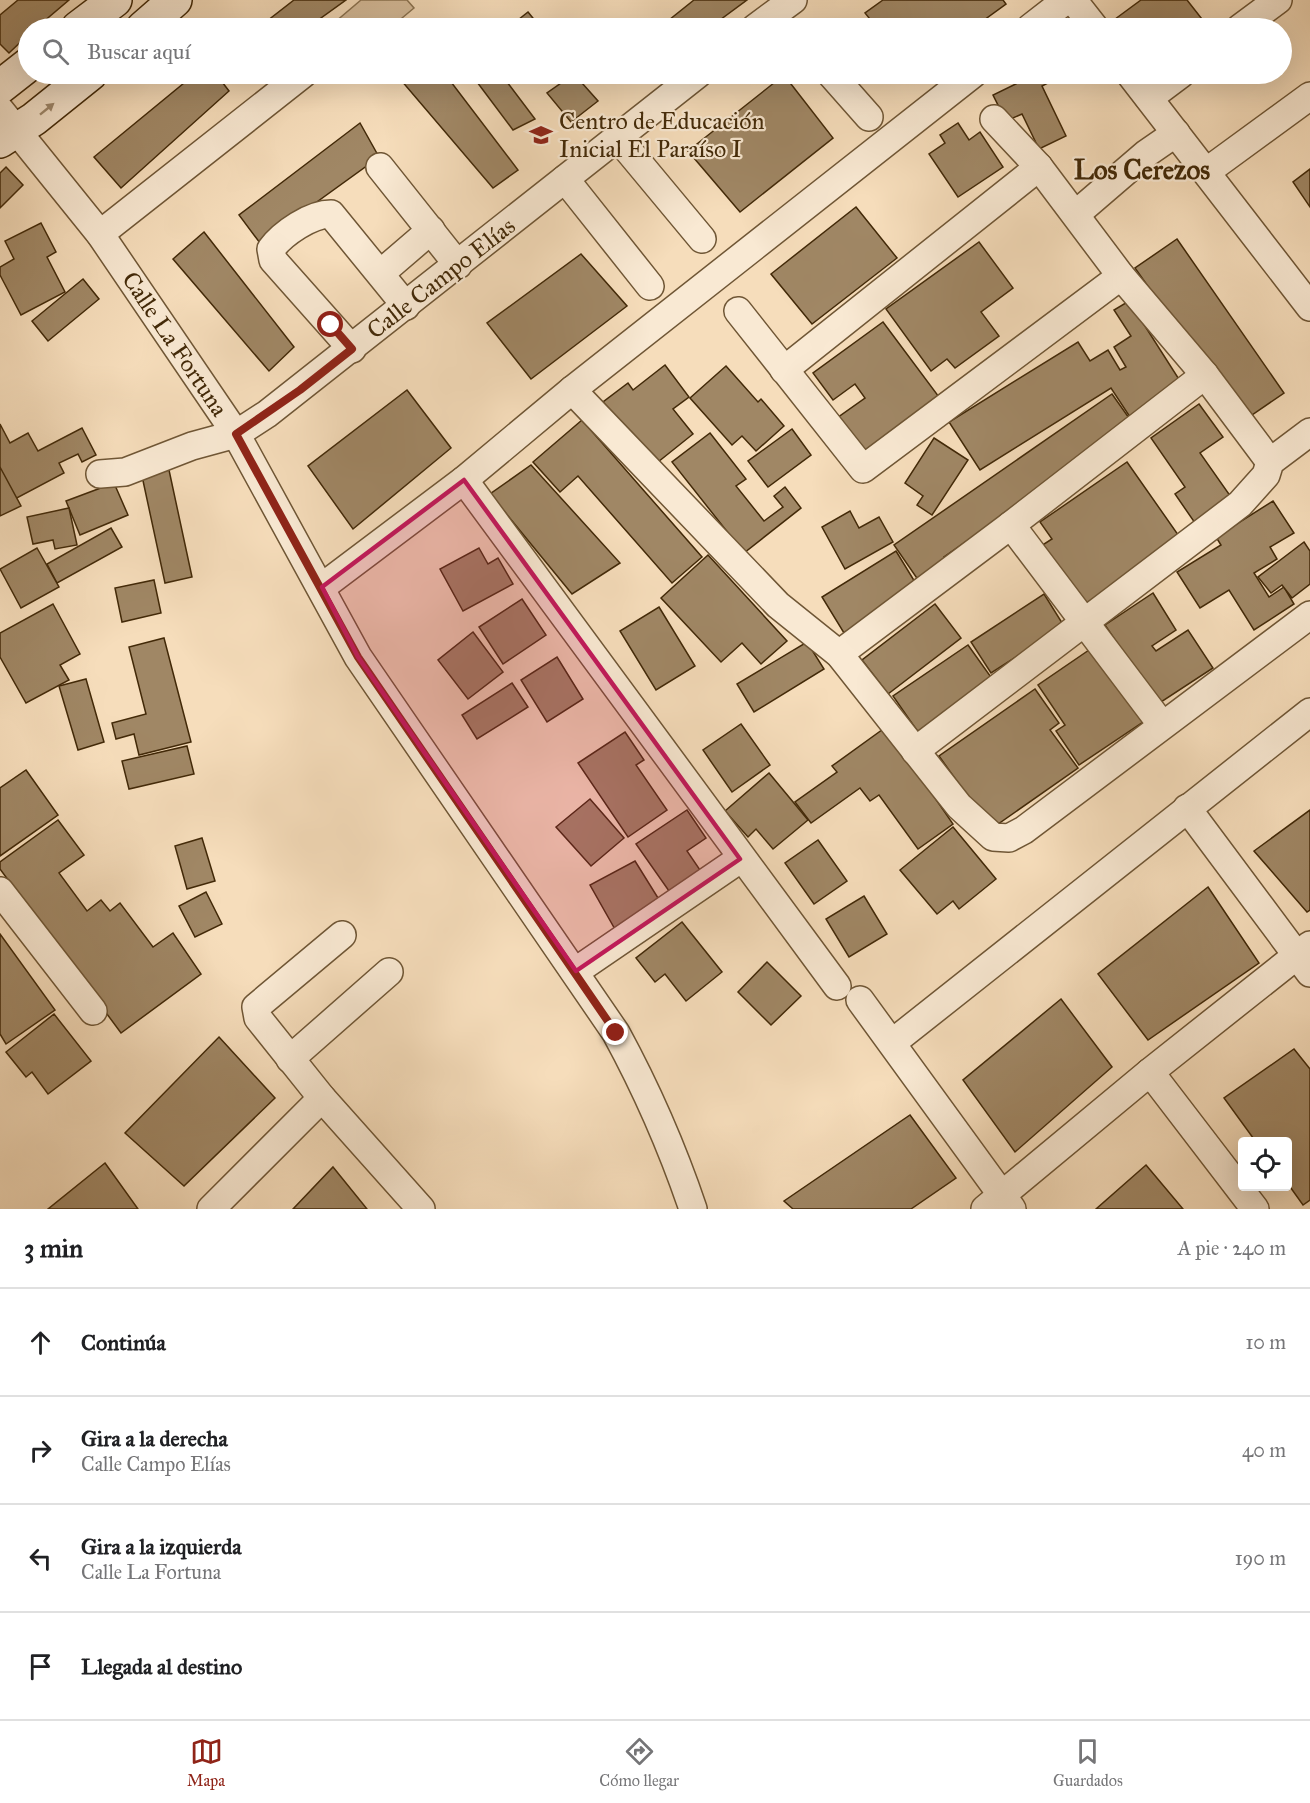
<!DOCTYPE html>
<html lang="es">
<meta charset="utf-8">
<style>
:root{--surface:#fff;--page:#f2f2f2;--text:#202124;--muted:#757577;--line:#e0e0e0;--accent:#8f2418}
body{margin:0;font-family:"IM FELL Great Primer",serif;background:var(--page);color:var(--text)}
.controls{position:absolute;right:18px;bottom:18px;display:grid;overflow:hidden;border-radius:6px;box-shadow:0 6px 24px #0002}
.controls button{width:54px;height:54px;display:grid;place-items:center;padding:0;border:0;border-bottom:2px solid var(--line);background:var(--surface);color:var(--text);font:30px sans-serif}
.stop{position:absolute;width:18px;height:18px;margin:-14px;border:4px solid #8f2418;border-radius:50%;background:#fff}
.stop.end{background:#8f2418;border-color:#fff;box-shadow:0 2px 6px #0008}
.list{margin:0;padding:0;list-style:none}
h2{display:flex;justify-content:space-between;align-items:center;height:78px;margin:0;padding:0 24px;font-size:26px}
h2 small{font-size:20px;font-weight:400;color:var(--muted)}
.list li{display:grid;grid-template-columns:39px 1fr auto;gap:18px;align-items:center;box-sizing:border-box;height:108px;padding:0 24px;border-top:2px solid var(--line)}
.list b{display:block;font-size:22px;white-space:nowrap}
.list p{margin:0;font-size:20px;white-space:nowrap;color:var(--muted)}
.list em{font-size:20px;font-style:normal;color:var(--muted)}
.icon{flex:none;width:33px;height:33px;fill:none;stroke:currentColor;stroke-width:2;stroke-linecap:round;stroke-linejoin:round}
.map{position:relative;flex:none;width:1310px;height:1209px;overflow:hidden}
.search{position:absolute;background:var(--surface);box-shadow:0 6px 24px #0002;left:18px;right:18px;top:18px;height:66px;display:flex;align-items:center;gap:15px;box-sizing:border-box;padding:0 21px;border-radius:33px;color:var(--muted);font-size:22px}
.sheet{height:510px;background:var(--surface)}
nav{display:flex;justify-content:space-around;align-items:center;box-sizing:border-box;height:84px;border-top:2px solid var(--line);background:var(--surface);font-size:16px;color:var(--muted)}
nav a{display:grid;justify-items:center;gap:3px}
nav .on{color:var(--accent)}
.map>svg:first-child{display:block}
.green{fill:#d7be9d;stroke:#8c7452;stroke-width:1.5}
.building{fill:#a08765;stroke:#422908;stroke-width:1.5}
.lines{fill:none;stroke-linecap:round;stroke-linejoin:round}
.minor-casing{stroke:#6f5635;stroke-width:30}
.secondary-casing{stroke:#422908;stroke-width:36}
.minor{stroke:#f9e9d3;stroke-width:27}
.secondary{stroke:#f9e9d3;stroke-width:33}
.oneway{fill:#9e896e}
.route{stroke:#8f2418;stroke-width:8}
.marked{fill:#c2185b;fill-opacity:0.2;stroke:#c2185b;stroke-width:4.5;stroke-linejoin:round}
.labels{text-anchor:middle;stroke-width:4.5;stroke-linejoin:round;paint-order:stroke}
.poi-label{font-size:24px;fill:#422908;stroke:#f9e9d3;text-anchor:start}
.street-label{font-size:24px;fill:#422908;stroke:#f9e9d3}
.quarter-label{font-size:27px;font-weight:bold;fill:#422908;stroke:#f9e9d3}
</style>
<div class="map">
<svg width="1310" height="1209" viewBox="0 0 1310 1209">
<rect width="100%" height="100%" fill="#f6ddbb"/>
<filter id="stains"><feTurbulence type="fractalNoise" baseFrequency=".00333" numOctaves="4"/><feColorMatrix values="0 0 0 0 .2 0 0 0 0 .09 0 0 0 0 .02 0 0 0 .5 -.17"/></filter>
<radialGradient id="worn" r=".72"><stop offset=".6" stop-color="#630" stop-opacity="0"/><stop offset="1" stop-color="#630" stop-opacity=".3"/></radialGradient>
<path class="green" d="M361 0H407L414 8 390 28H328Z"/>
<g class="building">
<path d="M18 0H69L36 28H28V35L9 53 0 44V15Z"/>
<path d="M294 0H346L307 28H258Z"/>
<path d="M694 0H747L709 28H659Z"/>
<path d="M883 0H1003L1006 4 973 28H877L865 13Z"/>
<path d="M1141 0H1187L1209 28H1110L1107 25Z"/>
<path d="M528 12 541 28H508Z"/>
<path d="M195 74H216L229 91 121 188 94 157Z"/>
<path d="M408 74H445L518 170 493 188 400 79Z"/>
<path d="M471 74H501L535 119 513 130Z"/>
<path d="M574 74 598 101 571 122 547 93Z"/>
<path d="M1036 74H1049L1052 81 1042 86 1066 136 1039 149 1022 114 1006 121 993 95Z"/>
<path d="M1144 74H1170L1153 86Z"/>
<path d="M784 75 833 138 740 212 688 151Z"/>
<path d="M360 123 379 157 260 243 239 215Z"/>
<path d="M958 123 969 140 980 132 1003 167 958 197 929 154 945 143 940 135Z"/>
<path d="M6 167 23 185 0 208V173Z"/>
<path d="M1310 169V207L1293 182Z"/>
<path d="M856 207 897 258 812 324 771 274Z"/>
<path d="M41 223 56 252 47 257 65 292 21 315 0 275V267L14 259 5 241Z"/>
<path d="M204 232 294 347 269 371 173 259Z"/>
<path d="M1177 239 1284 393 1249 417 1211 376 1135 268Z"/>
<path d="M979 242 1013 288 981 312 999 336 955 368 947 359 931 371 886 309Z"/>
<path d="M581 254 627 306 531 379 487 323Z"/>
<path d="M83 279 99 299 48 341 32 321Z"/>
<path d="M1129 301 1182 384 1130 417 1111 388 980 470 949 422 1078 342 1090 361 1108 350 1120 370 1126 367 1114 347 1131 336 1114 310Z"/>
<path d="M883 322 942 401 865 456 837 418 865 398 855 384 833 400 813 373Z"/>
<path d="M665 365 689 397 673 409 693 434 653 466 603 402 628 383 633 390Z"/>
<path d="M726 366 758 402 761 399 784 426 756 451 742 436 732 445 690 398Z"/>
<path d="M407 390 451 448 353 529 308 466Z"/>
<path d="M1112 394 1134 425 944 557 951 567 923 587 894 545Z"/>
<path d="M1199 404 1223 437 1200 453 1231 497 1195 523 1175 494 1185 487 1151 438Z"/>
<path d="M582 420 702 557 672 583 578 476 560 492 533 462Z"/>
<path d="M0 424 10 443 28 433 38 451 82 428 96 455 82 462 78 454 59 463 64 473 13 500 0 474Z"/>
<path d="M792 429 811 455 768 487 748 461Z"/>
<path d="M710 433 746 479 736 486 764 521 783 507 774 496 785 487 801 508 744 553 672 462Z"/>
<path d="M934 438 968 460 932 515 917 505 923 496 905 483Z"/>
<path d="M1127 462 1181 539 1084 605 1041 546 1052 539 1040 522Z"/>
<path d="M531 465 620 563 572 594 490 494Z"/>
<path d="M0 467 21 506 0 516Z"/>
<path d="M169 470 192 577 165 583 142 476Z"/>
<path d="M114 483 128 515 80 535 66 501Z"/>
<path d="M1273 501 1294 533 1270 547 1277 559 1254 573 1269 597 1284 587 1294 604 1254 630 1229 590 1200 608 1177 572 1221 545 1216 537Z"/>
<path d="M69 508 77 545 55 549 53 540 33 544 27 517Z"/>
<path d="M850 511 859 528 879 517 893 542 845 569 822 527Z"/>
<path d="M111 528 122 547 57 583 47 564Z"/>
<path d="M1304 542 1310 551V584L1292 598 1282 585 1271 593 1258 577Z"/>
<path d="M37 548 59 587 21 608 0 569Z"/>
<path d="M479 548 488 564 498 558 513 584 463 611 440 569Z"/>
<path d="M896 551 918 587 844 633 822 597Z"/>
<path d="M708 555 787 641 761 664 742 643 721 662 661 598Z"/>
<path d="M154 580 161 613 122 622 115 588Z"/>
<path d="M1153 593 1176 630 1152 646 1156 651 1188 630 1213 668 1158 704 1105 625Z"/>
<path d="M1044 594 1064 626 991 673 971 642Z"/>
<path d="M522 599 546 635 503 664 479 627Z"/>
<path d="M53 604 80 654 60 665 69 680 26 703 0 657V633Z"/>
<path d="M935 604 961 638 888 694 862 660Z"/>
<path d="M659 607 695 666 656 690 620 631Z"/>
<path d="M473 632 503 672 468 699 438 660Z"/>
<path d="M164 638 191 742 139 755 134 734 116 739 112 723 146 714 129 647Z"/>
<path d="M807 642 824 669 754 712 737 684Z"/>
<path d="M968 645 993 680 918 732 893 696Z"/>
<path d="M1092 648 1143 722 1079 765 1056 731 1065 725 1038 685Z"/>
<path d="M557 657 583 699 547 722 521 680Z"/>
<path d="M86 679 104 742 78 750 59 686Z"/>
<path d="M512 683 528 707 477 739 462 715Z"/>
<path d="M1035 689 1059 723 1050 730 1078 768 991 829 939 756Z"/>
<path d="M741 724 770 765 732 792 703 750Z"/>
<path d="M886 727 953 824 918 849 879 795 870 801 860 788 811 823 795 802 837 772 832 766Z"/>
<path d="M625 732 644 760 636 765 667 810 628 837 578 763Z"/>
<path d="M187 746 194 774 129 789 122 761Z"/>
<path d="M26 770 58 815 0 856V788Z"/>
<path d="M769 773 808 820 773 849 756 829 748 837 725 811Z"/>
<path d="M590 799 624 838 591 866 556 827Z"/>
<path d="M687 810 706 838 687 851 700 870 669 891 636 844Z"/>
<path d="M1310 810V910L1307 912 1254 851Z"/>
<path d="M58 820 84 855 59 873 87 911 101 900 110 911 120 903 153 947 173 933 201 974 121 1033 0 869V862Z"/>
<path d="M953 827 996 879 959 909 953 901 937 914 900 870Z"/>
<path d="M202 838 215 881 187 889 175 846Z"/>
<path d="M818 840 847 881 814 904 785 863Z"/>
<path d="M635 861 663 906 616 931 590 885Z"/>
<path d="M1208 887 1259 963 1148 1040 1098 974Z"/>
<path d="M206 892 222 924 195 937 179 906Z"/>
<path d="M864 896 887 934 849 957 826 919Z"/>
<path d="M682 922 722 972 686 1001 665 974 655 982 636 958Z"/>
<path d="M0 934 55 1010 6 1044 0 1034Z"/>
<path d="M767 962 801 996 771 1025 738 992Z"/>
<path d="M1061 999 1112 1067 1015 1152 963 1080Z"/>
<path d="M54 1014 91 1061 48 1094 32 1072 26 1077 6 1052Z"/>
<path d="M219 1037 275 1098 184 1186 125 1133Z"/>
<path d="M1294 1049 1310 1069V1200L1303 1205 1288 1184V1142H1256L1224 1098Z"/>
<path d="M910 1115 956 1178 911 1209H793L784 1201Z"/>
<path d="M105 1163 138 1209H48Z"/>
<path d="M1146 1165 1183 1209H1096Z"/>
<path d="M333 1167 367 1209H293Z"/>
</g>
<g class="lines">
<g class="minor-casing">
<g id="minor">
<path d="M1073 0 1095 28"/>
<path d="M755 28 793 0"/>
<path d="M1030 28 1066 0"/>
<path d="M1240 28 1278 0"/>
<path d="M831 74 869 117"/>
<path d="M1130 74 1310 307"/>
<path d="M1149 98 1181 74"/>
<path d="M0 110 100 234 236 434 358 657 616 1033C647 1090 672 1147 693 1209"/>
<path d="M994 119 1039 167 1121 276 1205 375 1270 462"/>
<path d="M618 138 702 239"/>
<path d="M380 167 458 265"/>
<path d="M1206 172 1310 96"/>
<path d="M565 179 650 286"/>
<path d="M1076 214 1147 153 1176 133"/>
<path d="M100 234 303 74"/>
<path d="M381 273 431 230"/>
<path d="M738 311 863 469 1121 276"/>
<path d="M352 349 273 260 271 249C283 233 311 214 331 214L406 306"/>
<path d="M784 370 1039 167"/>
<path d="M572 390 778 605 839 654 959 806 993 837 1009 838 1024 830 1310 615"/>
<path d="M100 474 125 472 192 446 236 434 267 414 698 74"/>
<path d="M464 480 837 986"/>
<path d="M1011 525 1162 725"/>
<path d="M322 587 464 480 572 390 973 74"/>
<path d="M839 654 1011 525 1205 375"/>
<path d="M915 751 1240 504 1266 475 1270 462 1310 432"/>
<path d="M1187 808 1310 973"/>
<path d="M0 891 93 1011"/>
<path d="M342 935 256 1007 258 1018 322 1098 421 1209"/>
<path d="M576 971 740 859"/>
<path d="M860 1000 1012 1209"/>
<path d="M892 1043 1310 712"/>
<path d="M290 1059 389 972"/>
<path d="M1150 1072 1255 1209"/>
<path d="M211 1209 322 1098"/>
<path d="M985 1209 1150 1072 1310 945"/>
</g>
</g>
<g class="secondary-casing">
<g id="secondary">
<path d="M78 28 115 0"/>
<path d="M143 28 175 0"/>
<path d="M0 87 28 65"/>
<path d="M0 141 34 119 90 74"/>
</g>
</g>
<use href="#minor" class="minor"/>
<use href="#secondary" class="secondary"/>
</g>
<defs><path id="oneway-solid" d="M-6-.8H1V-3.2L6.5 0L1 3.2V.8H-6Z" transform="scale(1.5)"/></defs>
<use class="oneway" href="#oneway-solid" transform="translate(47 109) rotate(-39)"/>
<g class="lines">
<path class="route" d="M331 325 352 349 300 390 236 434 358 657 616 1033"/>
</g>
<path class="marked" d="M464 480 740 859 576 971 358 657 322 587Z"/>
<defs>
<g id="school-bare" transform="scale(1.8)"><path d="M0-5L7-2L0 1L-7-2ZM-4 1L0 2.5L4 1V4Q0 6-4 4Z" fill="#8f2418" stroke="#f9e9d3" stroke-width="2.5" paint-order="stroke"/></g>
</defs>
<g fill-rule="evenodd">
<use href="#school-bare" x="541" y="135"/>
</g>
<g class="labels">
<g class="poi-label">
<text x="559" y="129">Centro de Educación<tspan x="559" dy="28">Inicial El Paraíso I</tspan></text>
</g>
<g class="street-label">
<text transform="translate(441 278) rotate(-38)" y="8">Calle Campo Elías</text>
<text transform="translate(175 344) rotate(56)" y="8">Calle La Fortuna</text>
</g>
<g class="quarter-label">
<text x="1142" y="179">Los Cerezos</text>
</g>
</g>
<rect width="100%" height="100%" filter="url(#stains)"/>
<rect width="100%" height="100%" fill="url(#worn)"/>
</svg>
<div class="controls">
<button><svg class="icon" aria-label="locate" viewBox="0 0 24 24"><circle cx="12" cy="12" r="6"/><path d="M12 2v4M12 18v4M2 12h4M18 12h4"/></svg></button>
</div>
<div class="stop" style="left:331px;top:325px"></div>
<div class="stop end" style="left:616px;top:1033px"></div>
<div class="search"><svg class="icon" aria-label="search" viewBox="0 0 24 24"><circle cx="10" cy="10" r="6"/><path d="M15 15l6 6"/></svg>Buscar aquí</div>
</div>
<section class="sheet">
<h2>3 min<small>A pie · 240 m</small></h2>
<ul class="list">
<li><svg class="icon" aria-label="ahead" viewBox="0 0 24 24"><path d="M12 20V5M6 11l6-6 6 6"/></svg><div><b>Continúa</b></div><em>10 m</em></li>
<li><svg class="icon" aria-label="right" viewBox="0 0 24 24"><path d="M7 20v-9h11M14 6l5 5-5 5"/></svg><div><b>Gira a la derecha</b><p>Calle Campo Elías</p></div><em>40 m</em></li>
<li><svg class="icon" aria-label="left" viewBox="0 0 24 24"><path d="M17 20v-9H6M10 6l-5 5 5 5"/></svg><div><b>Gira a la izquierda</b><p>Calle La Fortuna</p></div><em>190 m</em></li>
<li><svg class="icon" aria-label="arrive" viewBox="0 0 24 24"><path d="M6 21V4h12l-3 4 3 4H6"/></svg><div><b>Llegada al destino</b></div></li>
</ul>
</section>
<nav>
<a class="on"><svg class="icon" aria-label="map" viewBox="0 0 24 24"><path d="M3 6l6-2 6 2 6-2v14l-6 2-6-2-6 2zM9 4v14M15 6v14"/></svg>Mapa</a>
<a><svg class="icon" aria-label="directions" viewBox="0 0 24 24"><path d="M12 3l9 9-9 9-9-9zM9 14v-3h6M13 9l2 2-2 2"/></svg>Cómo llegar</a>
<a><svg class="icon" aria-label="saved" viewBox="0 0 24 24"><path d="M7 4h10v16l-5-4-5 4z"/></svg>Guardados</a>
</nav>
